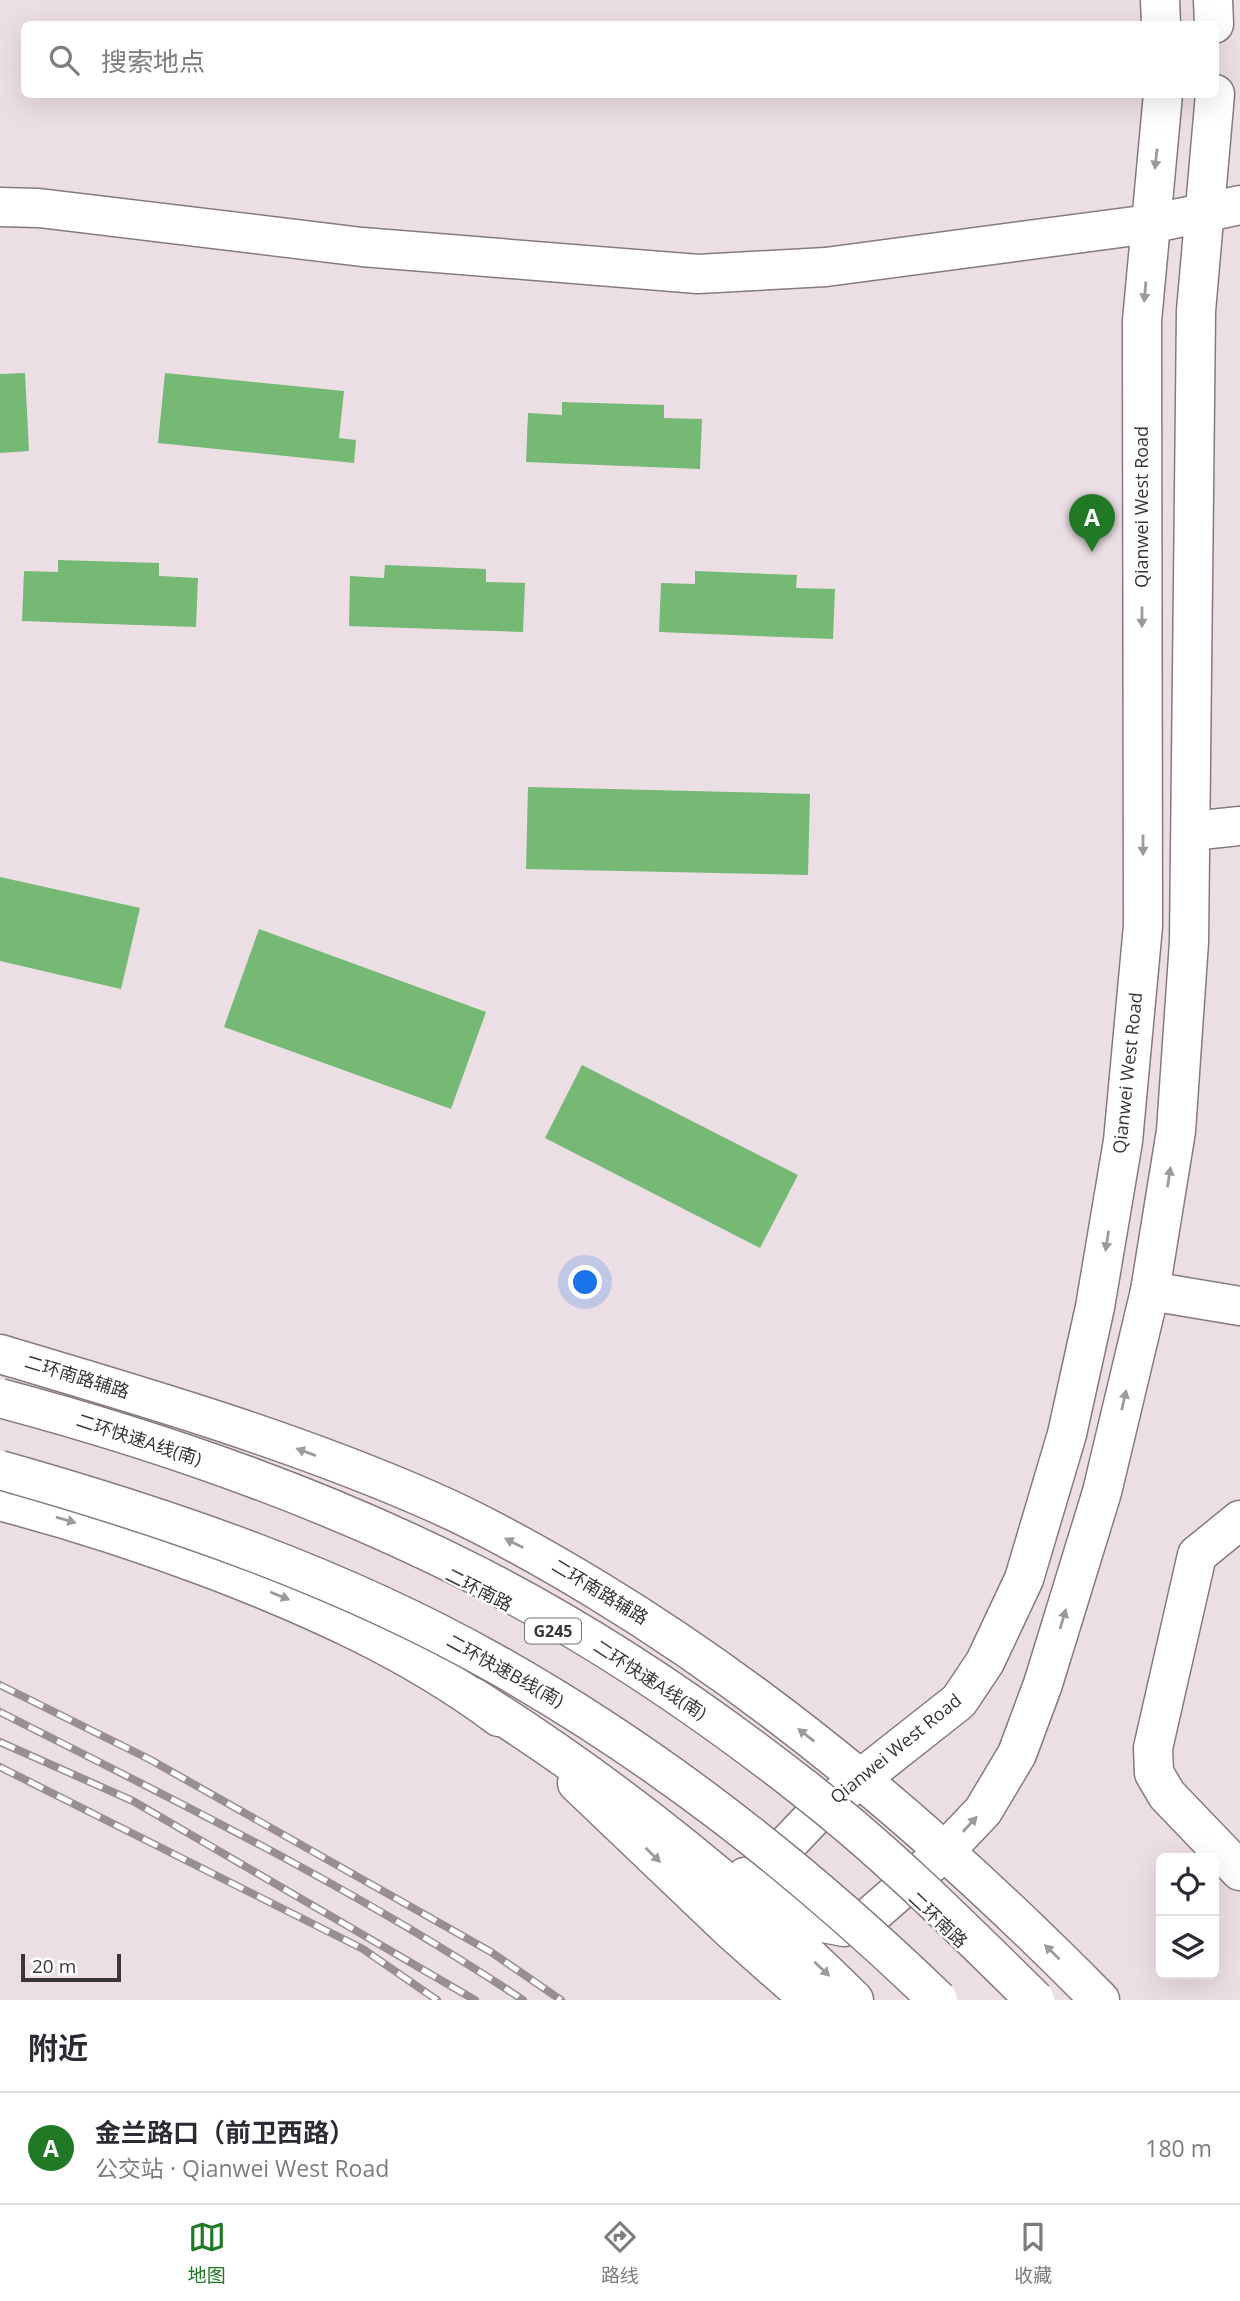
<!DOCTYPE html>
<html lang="zh">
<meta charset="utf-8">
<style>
:root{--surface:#fff;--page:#f2f2f3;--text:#2b2b33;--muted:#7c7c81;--line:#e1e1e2;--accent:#217926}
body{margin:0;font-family:"Open Sans","Noto Sans SC",sans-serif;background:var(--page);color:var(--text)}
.controls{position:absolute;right:21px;bottom:21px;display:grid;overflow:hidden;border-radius:10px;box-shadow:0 7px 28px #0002}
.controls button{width:63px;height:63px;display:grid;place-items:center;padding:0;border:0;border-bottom:2px solid var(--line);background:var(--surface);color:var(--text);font:35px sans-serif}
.scale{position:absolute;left:21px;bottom:18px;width:100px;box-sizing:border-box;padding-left:7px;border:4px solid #3a3538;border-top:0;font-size:19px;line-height:24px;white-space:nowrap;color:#3a3538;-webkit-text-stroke:5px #fff;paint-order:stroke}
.you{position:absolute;left:586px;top:1283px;width:24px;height:24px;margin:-18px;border:5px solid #fff;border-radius:50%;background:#1a73e8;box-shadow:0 0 0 10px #1a73e833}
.badge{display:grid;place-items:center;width:46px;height:46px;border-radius:50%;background:var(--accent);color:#fff;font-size:23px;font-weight:700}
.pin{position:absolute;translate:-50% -58px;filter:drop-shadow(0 2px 4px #0008)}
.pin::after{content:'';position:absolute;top:37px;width:24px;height:21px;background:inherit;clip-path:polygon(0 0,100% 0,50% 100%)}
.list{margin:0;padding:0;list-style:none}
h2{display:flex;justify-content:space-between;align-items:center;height:91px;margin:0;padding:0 28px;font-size:30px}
h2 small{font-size:23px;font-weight:400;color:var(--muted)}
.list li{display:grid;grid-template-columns:46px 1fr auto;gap:21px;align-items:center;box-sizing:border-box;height:112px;padding:0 28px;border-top:2px solid var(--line)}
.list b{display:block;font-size:26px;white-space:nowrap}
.list p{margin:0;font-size:23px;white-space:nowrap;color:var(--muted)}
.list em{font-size:23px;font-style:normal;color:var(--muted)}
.icon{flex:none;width:38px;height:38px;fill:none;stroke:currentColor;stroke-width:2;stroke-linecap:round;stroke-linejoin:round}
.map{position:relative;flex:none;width:1240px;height:2000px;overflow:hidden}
.search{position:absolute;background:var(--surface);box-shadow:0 7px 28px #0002;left:21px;right:21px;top:21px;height:77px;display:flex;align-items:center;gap:18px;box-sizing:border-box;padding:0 24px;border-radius:10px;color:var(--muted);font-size:26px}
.sheet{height:203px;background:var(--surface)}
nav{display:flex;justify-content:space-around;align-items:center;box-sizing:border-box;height:98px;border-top:2px solid var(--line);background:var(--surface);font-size:19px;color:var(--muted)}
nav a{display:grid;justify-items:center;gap:4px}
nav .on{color:var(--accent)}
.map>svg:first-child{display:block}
.building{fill:#75b974}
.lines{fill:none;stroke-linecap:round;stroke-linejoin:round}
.minor-casing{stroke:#867a80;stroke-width:41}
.major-casing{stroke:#867a80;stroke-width:41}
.highway-casing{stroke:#867a80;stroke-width:41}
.minor{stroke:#fff;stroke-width:38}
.major{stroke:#fff;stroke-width:38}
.highway{stroke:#fff;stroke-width:38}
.rail-casing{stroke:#988f94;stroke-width:8}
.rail{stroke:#fff;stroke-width:5;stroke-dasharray:16;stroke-linecap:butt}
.highway-bridge-casing{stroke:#867a80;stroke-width:41;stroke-linecap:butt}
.highway-bridge{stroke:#fff;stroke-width:38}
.oneway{fill:#9c9a9c}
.labels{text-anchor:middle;stroke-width:5;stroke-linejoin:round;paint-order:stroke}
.shield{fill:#fff;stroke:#757274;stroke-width:2}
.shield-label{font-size:16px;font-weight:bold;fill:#3a3538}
.street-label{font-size:18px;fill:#3a3538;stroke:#fff}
</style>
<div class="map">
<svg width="1240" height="2000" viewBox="0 0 1240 2000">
<rect width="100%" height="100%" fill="#ecdee5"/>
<g class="building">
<path d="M25 373 29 451 0 453V374Z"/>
<path d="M165 373 344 391 339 438 356 440 354 463 158 443Z"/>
<path d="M562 402 664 405V418L702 419 700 469 526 462 528 413 562 415Z"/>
<path d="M58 560 159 563V576L198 578 196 627 22 621 24 571 58 572Z"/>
<path d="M385 565 486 569V582L525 583 523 632 349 626 350 576 384 578Z"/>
<path d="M695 571 797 575 796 588 835 589 833 639 659 632 661 583 695 584Z"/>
<path d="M528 787 810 794 808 875 526 869Z"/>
<path d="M0 877 140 908 121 989 0 961Z"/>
<path d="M259 929 486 1012 451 1109 224 1027Z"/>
<path d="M582 1065 798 1175 760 1248 545 1138Z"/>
</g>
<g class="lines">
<g class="minor-casing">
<g id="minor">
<path d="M0 207 39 208 362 247 698 274 826 267 1150 224 1240 205"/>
<path d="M1192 831 1240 826"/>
<path d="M1150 1291 1240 1306"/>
<path d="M0 1354C145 1397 292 1440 431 1501 488 1526 544 1558 597 1590 783 1703 948 1846 1100 2000"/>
<path d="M0 1501C72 1520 143 1543 212 1569 314 1608 412 1652 499 1717"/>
<path d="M1240 1520 1197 1555 1153 1748 1154 1773 1167 1795 1240 1871"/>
<path d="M577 1783 731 1930 810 2000"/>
</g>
</g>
<g class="major-casing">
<g id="major">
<path d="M1160 0 1161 24"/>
<path d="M1213 0 1214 24"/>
<path d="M745 1877 783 1908 808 1920 844 1927 866 1920 945 1851 983 1811 1017 1754 1043 1684 1102 1492 1150 1291 1176 1131 1189 942 1196 311 1215 94"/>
<path d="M718 1917 817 1813 959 1701 985 1662 1024 1579 1067 1434 1095 1307 1123 1141 1143 926 1142 321 1163 94"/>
</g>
</g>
<g class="highway-casing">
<path id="highway" d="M473 1697C611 1784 738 1885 854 2000"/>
</g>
<use href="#minor" class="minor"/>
<use href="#major" class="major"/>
<use href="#highway" class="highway"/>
<g class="rail-casing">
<g id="rail">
<path d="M0 1685 149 1759 491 1952 561 2000"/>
<path d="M0 1712C178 1802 357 1889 523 2000"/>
<path d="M0 1742 133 1801 475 2000"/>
<path d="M0 1767 363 1949 437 2000"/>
</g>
</g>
<use href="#rail" class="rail"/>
<g class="highway-bridge-casing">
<g id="highway-bridge">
<path d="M0 1398C162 1441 324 1498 474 1574 590 1633 699 1706 801 1786 885 1851 960 1926 1035 2000"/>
<path d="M0 1470C170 1518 339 1576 494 1663 659 1756 802 1869 938 2000"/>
</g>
</g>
<use href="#highway-bridge" class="highway-bridge"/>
</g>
<defs><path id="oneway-solid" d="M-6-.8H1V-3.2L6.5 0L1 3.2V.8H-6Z" transform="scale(1.75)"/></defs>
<g class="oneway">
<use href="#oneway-solid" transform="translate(1156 159) rotate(96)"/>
<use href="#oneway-solid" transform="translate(1145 292) rotate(95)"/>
<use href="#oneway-solid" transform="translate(1142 617) rotate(90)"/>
<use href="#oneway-solid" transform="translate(1143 845) rotate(90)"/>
<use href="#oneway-solid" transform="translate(1169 1177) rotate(-81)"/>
<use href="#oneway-solid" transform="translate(1107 1241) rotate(99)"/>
<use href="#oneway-solid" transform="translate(1124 1400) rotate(-77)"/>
<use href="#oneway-solid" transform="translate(306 1452) rotate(-160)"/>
<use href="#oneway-solid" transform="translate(66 1520) rotate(16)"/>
<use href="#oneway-solid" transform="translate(514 1543) rotate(-153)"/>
<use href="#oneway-solid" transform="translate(280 1596) rotate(22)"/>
<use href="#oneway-solid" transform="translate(1063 1619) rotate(-73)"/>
<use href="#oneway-solid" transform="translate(806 1735) rotate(-142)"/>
<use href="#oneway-solid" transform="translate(970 1824) rotate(-47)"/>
<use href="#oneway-solid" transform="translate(653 1855) rotate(44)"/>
<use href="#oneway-solid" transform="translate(1052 1952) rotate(-136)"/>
<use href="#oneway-solid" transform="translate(822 1969) rotate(43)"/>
</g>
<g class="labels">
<rect class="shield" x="525" y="1618.5" width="56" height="25" rx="5"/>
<g class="shield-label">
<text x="553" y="1637">G245</text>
</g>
<g class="street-label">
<text transform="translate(1142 507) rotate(-90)" y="6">Qianwei West Road</text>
<text transform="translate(1128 1073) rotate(-84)" y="6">Qianwei West Road</text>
<text transform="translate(77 1377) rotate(17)" y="6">二环南路辅路</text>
<text transform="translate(139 1440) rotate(18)" y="6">二环快速A线(南)</text>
<text transform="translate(479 1590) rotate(27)" y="6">二环南路</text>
<text transform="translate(600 1592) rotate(31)" y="6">二环南路辅路</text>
<text transform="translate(505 1671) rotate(29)" y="6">二环快速B线(南)</text>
<text transform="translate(650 1680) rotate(33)" y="6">二环快速A线(南)</text>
<text transform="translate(896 1749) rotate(-39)" y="6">Qianwei West Road</text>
<text transform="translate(938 1920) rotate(43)" y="6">二环南路</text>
</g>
</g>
</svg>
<div class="controls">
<button><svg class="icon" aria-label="locate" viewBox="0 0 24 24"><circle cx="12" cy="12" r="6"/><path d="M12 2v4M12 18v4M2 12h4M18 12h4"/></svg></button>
<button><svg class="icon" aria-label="layers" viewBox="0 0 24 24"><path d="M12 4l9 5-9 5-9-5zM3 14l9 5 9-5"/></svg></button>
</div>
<div class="scale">20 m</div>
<div class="you"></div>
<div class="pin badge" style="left:1092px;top:552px">A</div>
<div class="search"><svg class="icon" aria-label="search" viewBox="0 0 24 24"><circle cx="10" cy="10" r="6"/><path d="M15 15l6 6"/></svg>搜索地点</div>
</div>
<section class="sheet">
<h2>附近<small></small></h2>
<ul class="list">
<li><span class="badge">A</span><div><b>金兰路口（前卫西路）</b><p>公交站 · Qianwei West Road</p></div><em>180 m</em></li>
</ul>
</section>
<nav>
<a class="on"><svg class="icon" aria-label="map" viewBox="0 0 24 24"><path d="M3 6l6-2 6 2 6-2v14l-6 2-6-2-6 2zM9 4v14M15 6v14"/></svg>地图</a>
<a><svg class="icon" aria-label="directions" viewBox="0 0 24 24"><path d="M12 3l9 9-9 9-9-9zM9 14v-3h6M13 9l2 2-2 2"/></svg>路线</a>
<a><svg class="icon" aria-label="saved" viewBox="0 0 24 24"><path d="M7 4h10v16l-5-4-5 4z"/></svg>收藏</a>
</nav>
